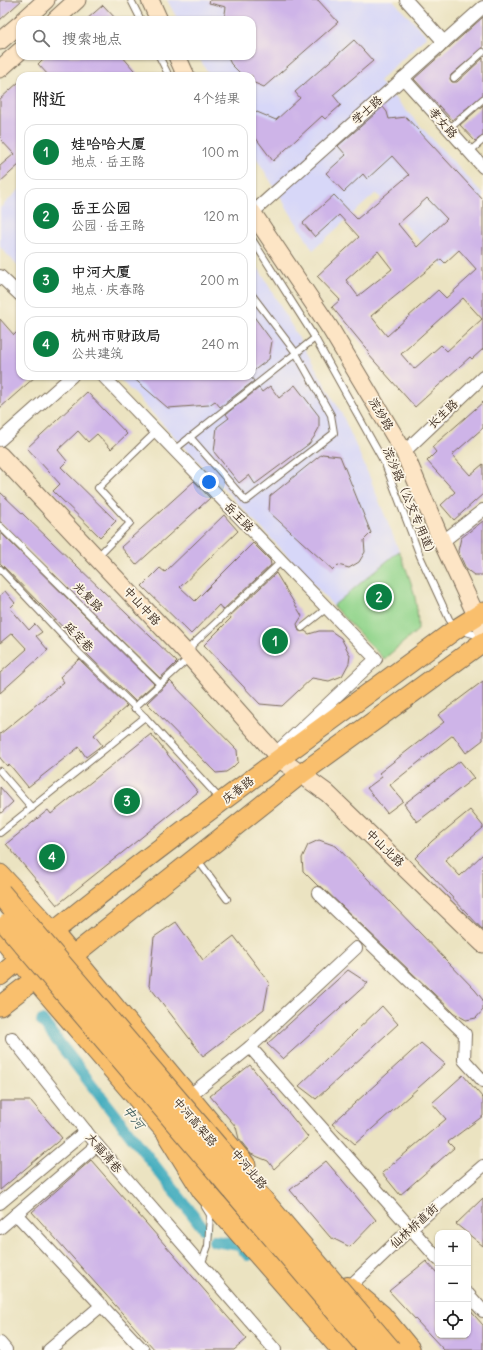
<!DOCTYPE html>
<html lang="zh">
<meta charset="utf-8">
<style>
:root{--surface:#fff;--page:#f2f2f2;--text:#222;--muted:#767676;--line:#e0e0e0;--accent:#0b8043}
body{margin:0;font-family:Delius,"LXGW WenKai TC",sans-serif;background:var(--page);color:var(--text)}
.controls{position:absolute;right:12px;bottom:12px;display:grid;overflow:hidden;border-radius:8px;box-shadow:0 1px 3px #0004}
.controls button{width:36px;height:36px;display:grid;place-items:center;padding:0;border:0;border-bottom:1px solid var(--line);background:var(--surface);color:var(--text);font:20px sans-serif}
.you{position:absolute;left:209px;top:482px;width:14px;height:14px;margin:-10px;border:3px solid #fff;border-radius:50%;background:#1a73e8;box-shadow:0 0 0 6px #1a73e833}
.badge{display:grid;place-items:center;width:26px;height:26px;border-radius:50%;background:var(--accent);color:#fff;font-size:13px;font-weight:700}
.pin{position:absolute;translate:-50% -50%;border:2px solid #fff;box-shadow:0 1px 4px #0006}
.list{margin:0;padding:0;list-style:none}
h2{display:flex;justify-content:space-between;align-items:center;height:52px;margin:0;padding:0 16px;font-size:17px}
h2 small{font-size:13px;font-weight:400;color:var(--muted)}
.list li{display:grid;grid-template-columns:26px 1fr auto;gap:12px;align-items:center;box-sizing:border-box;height:56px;margin:0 8px 8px;padding:0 8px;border:1px solid var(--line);border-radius:12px}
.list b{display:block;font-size:15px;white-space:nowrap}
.list p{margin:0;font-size:13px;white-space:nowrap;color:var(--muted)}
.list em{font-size:13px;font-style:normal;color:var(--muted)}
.icon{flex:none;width:22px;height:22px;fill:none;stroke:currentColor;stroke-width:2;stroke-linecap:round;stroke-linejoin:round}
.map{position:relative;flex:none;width:483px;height:1350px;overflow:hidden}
.search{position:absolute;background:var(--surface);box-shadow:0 1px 3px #0004;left:16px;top:16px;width:240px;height:44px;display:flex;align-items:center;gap:10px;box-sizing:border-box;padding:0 14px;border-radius:12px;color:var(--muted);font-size:15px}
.panel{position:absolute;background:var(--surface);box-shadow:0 1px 3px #0004;left:16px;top:72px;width:240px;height:308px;border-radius:12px}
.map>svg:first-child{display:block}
.built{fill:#d7d7f8}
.green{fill:#93d58d;stroke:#678056}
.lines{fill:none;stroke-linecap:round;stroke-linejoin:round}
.canal{stroke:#3eaabd;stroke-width:12}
.building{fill:#ceb4e8;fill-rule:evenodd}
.lane-casing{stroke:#796b57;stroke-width:8}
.street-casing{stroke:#796b57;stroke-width:14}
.secondary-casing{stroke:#796b57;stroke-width:19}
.primary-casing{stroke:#796b57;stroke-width:21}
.highway-casing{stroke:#796b57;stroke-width:24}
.lane{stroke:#fff;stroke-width:6}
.street{stroke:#fff;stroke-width:12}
.secondary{stroke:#fde5c5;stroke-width:17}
.primary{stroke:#f9bf6d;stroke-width:19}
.highway{stroke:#f9bf6d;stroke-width:22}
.highway-bridge-casing{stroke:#796b57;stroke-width:24;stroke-linecap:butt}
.highway-bridge{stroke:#f9bf6d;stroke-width:22}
.labels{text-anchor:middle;stroke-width:3.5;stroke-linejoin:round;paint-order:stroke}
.street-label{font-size:12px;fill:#3b2a1e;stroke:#fcf5e5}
.water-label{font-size:13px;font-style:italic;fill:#3c5d5e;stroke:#fcf5e5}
</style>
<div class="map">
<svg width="483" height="1350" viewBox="0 0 483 1350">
<rect width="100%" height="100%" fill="#fcf5e5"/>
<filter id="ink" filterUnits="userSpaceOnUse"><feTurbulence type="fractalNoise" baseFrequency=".025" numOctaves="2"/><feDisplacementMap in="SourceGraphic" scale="8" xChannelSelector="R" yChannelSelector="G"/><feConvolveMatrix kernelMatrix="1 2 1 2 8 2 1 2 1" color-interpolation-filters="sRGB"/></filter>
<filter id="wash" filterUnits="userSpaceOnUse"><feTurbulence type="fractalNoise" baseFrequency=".012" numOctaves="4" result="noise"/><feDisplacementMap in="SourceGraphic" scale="16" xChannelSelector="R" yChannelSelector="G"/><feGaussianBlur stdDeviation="0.9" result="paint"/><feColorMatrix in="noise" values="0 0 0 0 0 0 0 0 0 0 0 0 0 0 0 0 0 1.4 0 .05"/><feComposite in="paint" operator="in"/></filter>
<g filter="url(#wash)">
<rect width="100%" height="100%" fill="#ebe3c1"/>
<g class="built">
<path d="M167 0H393L427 36 379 81 483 194V233L445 268 376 193 313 250 252 151V76H210L198 56H252V20H178Z"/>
<path d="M20 189V268L0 247V208Z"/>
<path d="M252 267 259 269 342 414 370 478 399 551 333 606 303 572 117 376H252Z"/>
</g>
<path class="green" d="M399 551C411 581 418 597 418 630L384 659 333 606Z"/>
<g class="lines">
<g class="canal">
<path d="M42 1021 204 1229"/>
<path d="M214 1241 239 1245 248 1255"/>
</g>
</g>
<g id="blocks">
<g class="building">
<path d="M0 0H22L0 20Z"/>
<path d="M210 0H318L338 22 264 87 252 82V76H243L231 64 227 56H252V20H224L226 7 209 3Z"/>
<path d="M103 5 117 20H86Z"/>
<path d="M483 17V48L451 75 450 79 452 82H457L483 58V95L452 120 414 79Z"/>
<path d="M354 40 373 61 333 95 341 105 325 119 322 116 273 161 252 133V116L257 112 276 120 300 98 295 92Z"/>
<path d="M46 56H122L139 76H49L38 64Z"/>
<path d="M20 81V164L0 182V166L14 154 0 139V99Z"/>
<path d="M483 105V136L475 141 460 125Z"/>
<path d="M383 107 387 112 389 119 406 117 483 200V349L472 359 470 357 415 407 368 354 369 352 332 307 340 300 317 276 359 237 339 215 315 237 303 223 334 195 357 219 409 175 392 156 367 179 363 174 344 192 326 173 346 155 338 146ZM427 198 447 219 417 247 398 224ZM459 250 477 270 446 298 438 290 387 336 371 316 441 259 445 263ZM378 251 392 269 358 296 346 280ZM463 298 482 319 447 351 441 345 414 369 401 354Z"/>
<path d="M252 314 272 341 269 359 252 372Z"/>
<path d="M0 319 14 335 20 329V376H36L0 408Z"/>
<path d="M131 376H250L254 381 220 407 215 401 209 405 168 408Z"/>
<path d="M295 385 319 416V428L314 437 309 444 255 484 249 475 239 483 214 452 217 427 229 418 226 414 259 388 262 392 270 386 279 398Z"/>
<path d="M87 392 127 434 111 449 97 434 88 442 78 431 58 450 67 461 61 467 116 521 100 537 53 491 60 484 27 448Z"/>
<path d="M483 402V428L452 455 470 475 483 464V494L454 520 441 505 455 492 427 461 436 452 432 447Z"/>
<path d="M322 454 340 456 371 533 364 540 365 552 359 562 349 568 338 565 333 570 269 512 270 496Z"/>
<path d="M194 481 210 498 136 565 121 547Z"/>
<path d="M0 492 177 662 170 669 160 678 0 522Z"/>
<path d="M224 515 238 531 180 587 195 601 253 543 270 560 271 565 223 610 219 605 191 634 142 586 160 568 165 572Z"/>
<path d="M483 521V575H474L466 569 458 551 461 538Z"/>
<path d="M0 532 154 684 135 701 86 653 87 652 0 563Z"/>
<path d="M276 573 302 616 297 624 299 631H305L309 634 319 631H331L341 638 350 655 349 663 342 676 329 681 312 678 282 706 260 704 204 645 231 618 230 616Z"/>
<path d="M5 591 15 603 10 608 29 630 35 624 42 632 36 636 48 650 0 693V673L27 649 12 633 0 643V595Z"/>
<path d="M79 659 127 706 94 735 102 745 86 757 79 747 28 787 9 764 7 766 0 758V734L64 682 60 677Z"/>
<path d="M170 681 237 750 238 762 232 768 226 772 216 773 147 703Z"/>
<path d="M483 681V740L466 753 453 735 390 785 403 801 387 813 367 788 382 777 379 773 444 722 438 715Z"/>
<path d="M151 734 198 792 57 905 6 844 48 810 51 814Z"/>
<path d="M460 761 474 778 417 822 404 804Z"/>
<path d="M0 787 13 802 0 814Z"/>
<path d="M470 810 483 826V828L445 860 460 876 483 854V930L415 858 432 841Z"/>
<path d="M319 840 336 846 475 990 483 1000V1010L476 1018 466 1020 454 1013 323 888 318 886 303 871 302 858 308 845Z"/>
<path d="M176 922 203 960 234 936 269 982 264 1009 203 1056 149 986 154 937Z"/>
<path d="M348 970 368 983 283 1059 267 1044Z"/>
<path d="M382 1006 398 1024 316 1099 299 1086Z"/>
<path d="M421 1043 445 1064 355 1144 332 1124Z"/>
<path d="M250 1065 308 1137 274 1169 268 1161 251 1154 239 1139 236 1127 210 1096Z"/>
<path d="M463 1075 483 1098V1116L448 1142 454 1148 400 1195 382 1173 446 1119 432 1103Z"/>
<path d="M0 1101H31L62 1138 0 1190Z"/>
<path d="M91 1160 247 1339 234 1350H155L32 1212Z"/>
<path d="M326 1161 376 1220 350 1247 330 1237 290 1190Z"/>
<path d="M483 1198V1246L456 1224Z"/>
<path d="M426 1261 438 1274V1335H468V1308L483 1325V1350H444L389 1291Z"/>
</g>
</g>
</g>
<g filter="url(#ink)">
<use href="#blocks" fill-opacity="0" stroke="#796b57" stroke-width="1"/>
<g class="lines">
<g class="lane-casing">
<g id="lane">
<path d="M131 0 141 20"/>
<path d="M159 56 169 76"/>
<path d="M454 78 483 52"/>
<path d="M449 129 483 99"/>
<path d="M469 152 483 140"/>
<path d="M252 239 315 338 385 464 420 556 449 619 456 629 483 637"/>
<path d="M190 437 246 501 334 433 331 415 296 353 252 295"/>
<path d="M174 450 315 338"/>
<path d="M0 526 160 684"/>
<path d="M98 556 130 523 98 488 156 432"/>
<path d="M0 569 76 650 145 717"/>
<path d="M302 628 327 608"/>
<path d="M134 708 190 657 192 645 282 561"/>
<path d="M0 771 32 808"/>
<path d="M0 833 145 717 221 800"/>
<path d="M197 859 227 899"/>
<path d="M201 1265 208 1246 210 1215 205 1207"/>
</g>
</g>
<g class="street-casing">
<g id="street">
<path d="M406 0 444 42"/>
<path d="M403 78 483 167"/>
<path d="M252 213 483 7"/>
<path d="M0 276 20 295"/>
<path d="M103 376 376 659 281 748V750"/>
<path d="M0 440 72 376"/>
<path d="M404 452 483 377"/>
<path d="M442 542 483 510"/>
<path d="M318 893 465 1034 464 1060 483 1081"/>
<path d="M12 1038 97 1145 275 1350"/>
<path d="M250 1047 438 1259"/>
<path d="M189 1096 250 1047 356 948"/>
<path d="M0 1203 86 1131"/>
<path d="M16 1214 143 1350"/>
<path d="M0 1228 97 1145"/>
<path d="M348 1288 411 1228 483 1166"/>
<path d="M468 1294 483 1311"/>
<path d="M0 1343 6 1350"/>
<path d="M49 1350 102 1305"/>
</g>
</g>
<g class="secondary-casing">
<g id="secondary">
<path d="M150 0 159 20"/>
<path d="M24 20 46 0"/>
<path d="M55 20 77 0"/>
<path d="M0 41 20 24"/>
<path d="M177 56 186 76"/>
<path d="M0 69 20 51"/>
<path d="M252 212 330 328 404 452 442 542 483 630"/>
<path d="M0 455 190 657 280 759 327 793 483 944"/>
</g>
</g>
<g class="primary-casing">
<g id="primary">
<path d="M0 874 53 932 246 1165"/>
<path d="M0 936 43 989 170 1137 182 1145"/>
<path d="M0 976C146 853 303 742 456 629L483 612"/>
<path d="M0 1006 35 979 71 957 301 774 483 642"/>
</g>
</g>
<g class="highway-casing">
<g id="highway">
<path d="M170 1137 203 1190 343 1350"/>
<path d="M348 1288 381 1316 409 1350"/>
</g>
</g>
<use href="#lane" class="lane"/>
<use href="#street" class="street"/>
<use href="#secondary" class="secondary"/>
<use href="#primary" class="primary"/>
<use href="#highway" class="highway"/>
<g class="highway-bridge-casing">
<g id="highway-bridge">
<path d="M0 893 390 1350"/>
<path d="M8 925 370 1350"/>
</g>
</g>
<use href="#highway-bridge" class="highway-bridge"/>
</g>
</g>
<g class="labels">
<g class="street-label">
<text transform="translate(367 110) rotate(-42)" y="4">学士路</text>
<text transform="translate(443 123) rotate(48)" y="4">孝女路</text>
<text transform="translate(381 414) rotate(59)" y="4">浣纱路</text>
<text transform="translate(443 414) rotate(-43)" y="4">长生路</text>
<text transform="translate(410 503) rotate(67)" y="4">浣沙路（公交专用道）</text>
<text transform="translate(239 517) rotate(46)" y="4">岳王路</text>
<text transform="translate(88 597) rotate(45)" y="4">光复路</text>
<text transform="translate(142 606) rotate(47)" y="4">中山中路</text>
<text transform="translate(79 637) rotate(46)" y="4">延定巷</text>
<text transform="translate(238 790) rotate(-37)" y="4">庆春路</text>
<text transform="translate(385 848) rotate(44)" y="4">中山北路</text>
<text transform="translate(195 1122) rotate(49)" y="4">中河高架路</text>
<text transform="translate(104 1153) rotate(50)" y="4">大福清巷</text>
<text transform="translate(249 1169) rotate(50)" y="4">中河北路</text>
<text transform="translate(414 1226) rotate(-42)" y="4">仙林桥直街</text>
</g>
<g class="water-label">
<text transform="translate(134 1117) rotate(52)" y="5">中河</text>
</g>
</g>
</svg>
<div class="controls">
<button>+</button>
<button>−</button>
<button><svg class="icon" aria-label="locate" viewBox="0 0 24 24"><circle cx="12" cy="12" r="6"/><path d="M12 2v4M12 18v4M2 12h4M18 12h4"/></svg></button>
</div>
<div class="you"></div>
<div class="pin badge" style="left:275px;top:641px">1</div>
<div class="pin badge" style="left:379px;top:597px">2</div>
<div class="pin badge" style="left:127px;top:801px">3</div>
<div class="pin badge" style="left:52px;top:857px">4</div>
<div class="search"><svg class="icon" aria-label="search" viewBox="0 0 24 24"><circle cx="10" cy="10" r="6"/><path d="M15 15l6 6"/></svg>搜索地点</div>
<section class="panel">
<h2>附近<small>4个结果</small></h2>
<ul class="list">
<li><span class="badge">1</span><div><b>娃哈哈大厦</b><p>地点 · 岳王路</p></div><em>100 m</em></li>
<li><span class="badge">2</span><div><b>岳王公园</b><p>公园 · 岳王路</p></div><em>120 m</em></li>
<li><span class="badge">3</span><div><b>中河大厦</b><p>地点 · 庆春路</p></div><em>200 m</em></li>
<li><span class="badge">4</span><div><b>杭州市财政局</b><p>公共建筑</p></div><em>240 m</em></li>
</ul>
</section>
</div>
